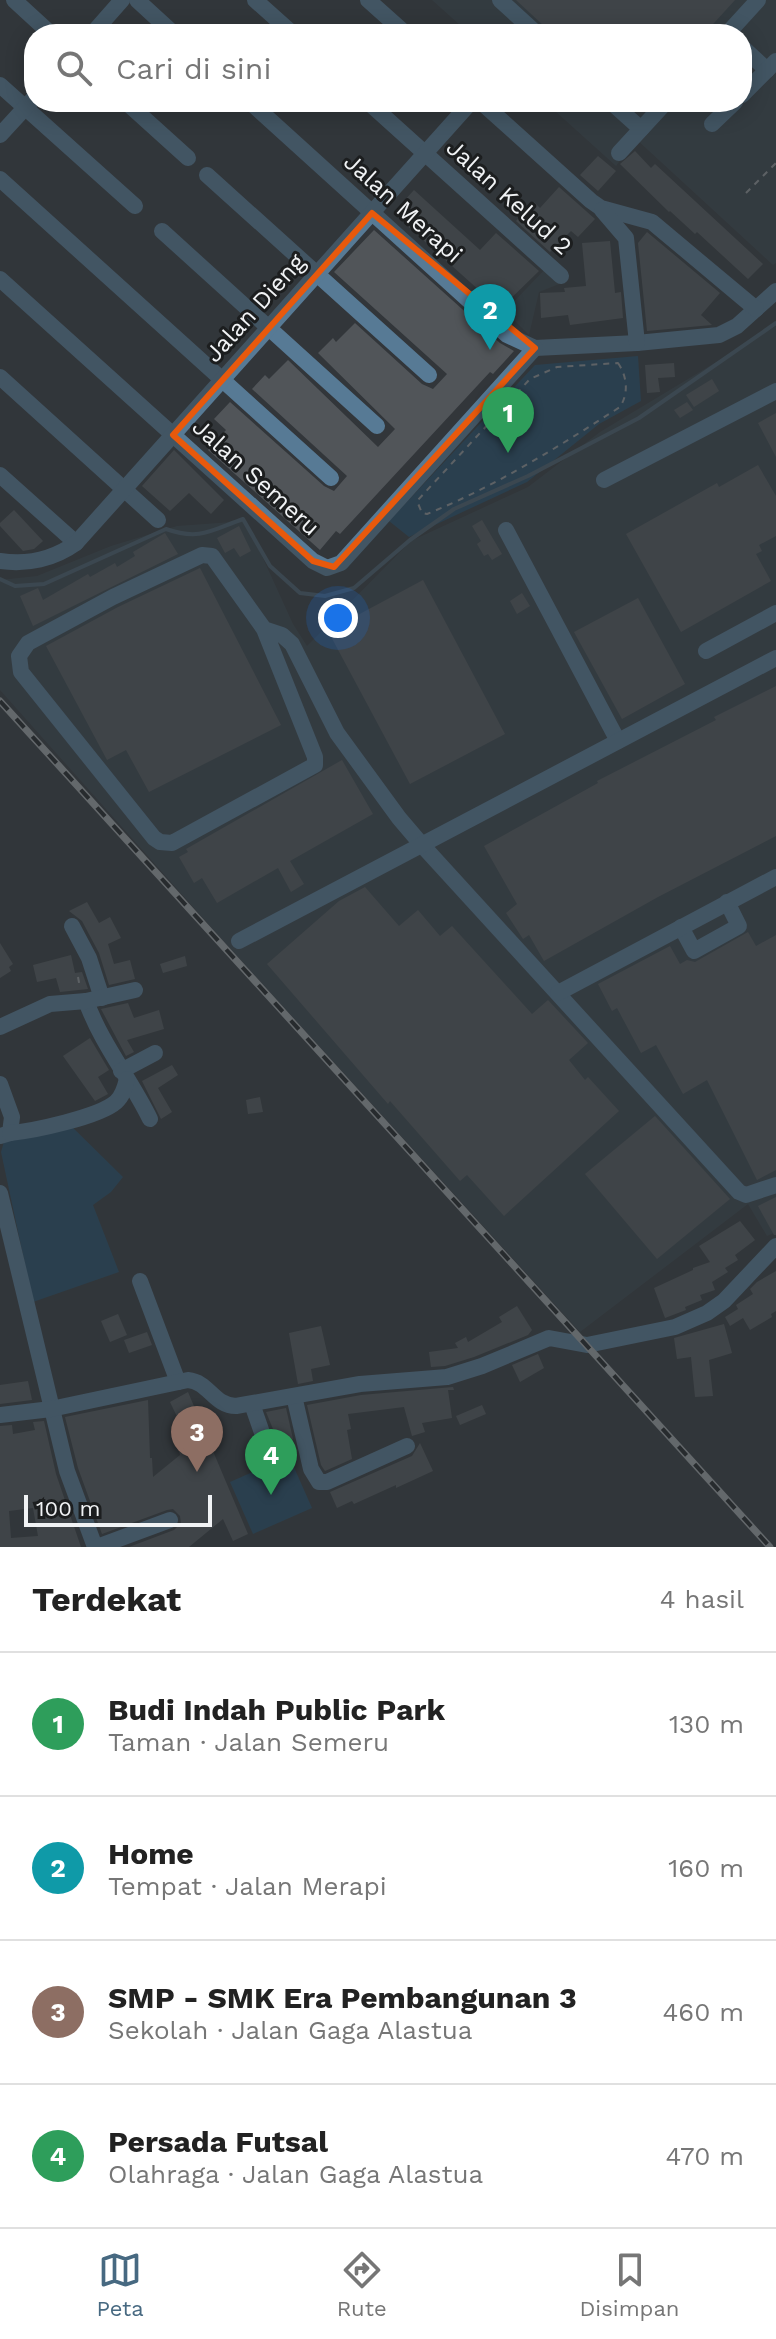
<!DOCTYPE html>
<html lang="id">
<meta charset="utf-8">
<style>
:root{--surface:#fff;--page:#f2f2f2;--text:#222;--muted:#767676;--line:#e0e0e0;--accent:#476981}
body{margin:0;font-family:"Work Sans",sans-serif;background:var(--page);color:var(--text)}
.scale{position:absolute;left:24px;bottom:20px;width:188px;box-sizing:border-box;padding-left:8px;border:4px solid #f1f3f5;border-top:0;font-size:22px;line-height:28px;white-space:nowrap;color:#f1f3f5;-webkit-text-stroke:6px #1c1e1f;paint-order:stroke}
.you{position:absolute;left:338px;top:618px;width:28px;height:28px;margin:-20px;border:6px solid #fff;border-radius:50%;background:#1a73e8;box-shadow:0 0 0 12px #1a73e833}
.badge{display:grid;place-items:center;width:52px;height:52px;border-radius:50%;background:var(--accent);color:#fff;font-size:26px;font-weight:700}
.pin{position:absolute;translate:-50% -66px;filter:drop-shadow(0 2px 4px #0008)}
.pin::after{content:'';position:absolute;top:42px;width:28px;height:24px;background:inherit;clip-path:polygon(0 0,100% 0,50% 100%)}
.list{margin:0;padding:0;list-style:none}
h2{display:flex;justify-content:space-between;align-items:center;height:104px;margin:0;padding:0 32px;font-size:34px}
h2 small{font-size:26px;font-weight:400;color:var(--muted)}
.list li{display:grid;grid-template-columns:52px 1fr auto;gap:24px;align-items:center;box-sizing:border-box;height:144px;padding:0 32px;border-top:2px solid var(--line)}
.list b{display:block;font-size:30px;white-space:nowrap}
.list p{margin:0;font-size:26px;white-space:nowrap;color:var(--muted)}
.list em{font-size:26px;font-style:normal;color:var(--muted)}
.icon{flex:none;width:44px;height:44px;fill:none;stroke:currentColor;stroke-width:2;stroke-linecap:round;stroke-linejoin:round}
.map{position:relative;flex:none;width:776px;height:1547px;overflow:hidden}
.search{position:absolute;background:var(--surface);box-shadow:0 4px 20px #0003;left:24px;right:24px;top:24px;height:88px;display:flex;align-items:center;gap:20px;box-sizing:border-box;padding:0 28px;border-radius:32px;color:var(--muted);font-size:30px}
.sheet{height:680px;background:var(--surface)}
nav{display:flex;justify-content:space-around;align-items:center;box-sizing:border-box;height:112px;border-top:2px solid var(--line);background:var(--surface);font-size:22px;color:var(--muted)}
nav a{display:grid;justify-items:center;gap:4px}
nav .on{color:var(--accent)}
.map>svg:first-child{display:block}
.built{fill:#374148}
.green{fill:#234a66}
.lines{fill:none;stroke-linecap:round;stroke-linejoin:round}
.stream{stroke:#485c6b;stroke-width:4}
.building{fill:#515559;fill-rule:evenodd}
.path{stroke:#939699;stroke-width:2;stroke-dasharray:6 6;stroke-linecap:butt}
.minor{stroke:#577a95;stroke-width:16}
.rail-casing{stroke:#a1a4a7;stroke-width:7}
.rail{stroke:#1c1e1f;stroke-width:4;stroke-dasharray:12;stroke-linecap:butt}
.marked{fill:none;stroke:#e8590c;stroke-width:6;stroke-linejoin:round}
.labels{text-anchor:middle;stroke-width:6;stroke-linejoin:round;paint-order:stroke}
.street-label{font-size:24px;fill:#f1f3f5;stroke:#1c1e1f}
</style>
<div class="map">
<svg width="776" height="1547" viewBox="0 0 776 1547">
<rect width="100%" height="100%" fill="#32363a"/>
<g class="built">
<path d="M432 0H776V263L773 265 636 139 616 166 545 102H742V34H470Z"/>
<path d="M548 266 564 282 539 292 529 335 505 311Z"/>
<path d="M776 326V1232L767 1236 748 1204 580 1332 227 945 0 690V580L37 576 111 546 177 526 246 521 293 624 307 646 411 541 528 487 600 432Z"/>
</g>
<g class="green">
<path d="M638 356 641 401 599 424 527 482 409 537 389 521 535 365Z"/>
<path d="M61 1116 123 1177 111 1192 93 1205 119 1272 33 1302 1 1152 5 1138Z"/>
<path d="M289 1456 312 1508 253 1534 230 1482Z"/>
</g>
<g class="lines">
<path class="stream" d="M0 579 15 586 44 584 166 529C200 541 212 530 243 519L270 566 300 593 325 596 354 588 410 540 454 509 528 476 639 418 776 323"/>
</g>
<g class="building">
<path d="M516 0H735L704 34H550L544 26Z"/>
<path d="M635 151 651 168 655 164 763 264 748 279 697 232 695 234 670 211 669 212 620 164Z"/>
<path d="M598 156 616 171 598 191 580 175Z"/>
<path d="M559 187 595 219 578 237 571 231 550 252 516 221 534 202 540 208Z"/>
<path d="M414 190 480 250 496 233 539 271 500 309 393 213Z"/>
<path d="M374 230 500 343 514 351 493 374 490 372 340 534 336 531 320 550 208 450 226 430 214 419 230 402 324 486 334 491 347 476 252 389 265 375 269 379 288 360 378 447 395 429 318 353 333 338 336 342 355 323 422 384 433 389 447 374 334 272Z"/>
<path d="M647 232 720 293 701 315 712 325 647 331 638 243Z"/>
<path d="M610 241 615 293 621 292 623 318 570 325 568 315 541 318 540 293 565 292 564 288 586 286 582 243Z"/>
<path d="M674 363 675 377 658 378 660 392 647 393 645 365Z"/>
<path d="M712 379 719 391 694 407 686 395Z"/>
<path d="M687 402 693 410 680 418 674 410Z"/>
<path d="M776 413V457L758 423Z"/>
<path d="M174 450 224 500 211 514 189 493 170 511 142 486Z"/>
<path d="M758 465 776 496V536L759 545 762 551 756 554 771 581 681 632 626 534 717 483 719 487Z"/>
<path d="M14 510 43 541 34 549 23 551 0 526V523Z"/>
<path d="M482 520 502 554 492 560 488 554 484 556 477 544 481 541 472 526Z"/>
<path d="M239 526 251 551 240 557 234 548 225 553 217 538Z"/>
<path d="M165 533 178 554 33 626 20 596 38 588 43 600 88 574 90 577 115 563 117 567 135 556 133 552Z"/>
<path d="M200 568 281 725 149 792 126 750 107 760 46 646 118 607Z"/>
<path d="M423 580 505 734 410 784 328 631Z"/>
<path d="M522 593 530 606 517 614 510 601Z"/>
<path d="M638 598 685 684 622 719 574 632Z"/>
<path d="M776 686V836L658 897 544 961 529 935 523 939 506 913 517 904 484 846 598 783 597 781 716 720 714 717Z"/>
<path d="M342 760 373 814 290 861 304 884 291 892 278 868 217 903 202 878 194 883 179 857 188 852 186 849Z"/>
<path d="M365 887 399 926 418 910 440 936 452 926 532 1014 548 1000 588 1043 569 1060 585 1080 588 1077 619 1111 504 1216 467 1175 460 1181 390 1101 388 1104 267 964 339 901Z"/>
<path d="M87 902 99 923 110 917 121 938 108 944 114 964 130 960 135 979 109 985 99 953 82 921 69 911Z"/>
<path d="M748 932 756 946 776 935V1170L757 1180 707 1080 683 1094 656 1045 641 1053 617 1008 612 1011 598 984 670 946 680 964 687 960 695 962Z"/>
<path d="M0 943 13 964 9 967 11 971 0 978Z"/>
<path d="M71 955 75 973 82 972 88 989 60 992 56 978 37 982 33 965Z"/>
<path d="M185 956 187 966 163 973 160 964Z"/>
<path d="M128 1003 134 1018 159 1010 164 1029 127 1040 134 1052 126 1056 101 1009Z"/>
<path d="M90 1038 109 1070 98 1077 108 1094 95 1101 63 1056Z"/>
<path d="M172 1065 178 1075 158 1088 172 1112 161 1119 142 1081Z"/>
<path d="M260 1097 263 1112 248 1114 246 1100Z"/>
<path d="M655 1116 730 1199 657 1259 585 1174Z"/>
<path d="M776 1197V1235H774L758 1206Z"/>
<path d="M740 1221 755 1240 735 1255 738 1260 725 1268 728 1272 712 1282 715 1290 700 1295 702 1300 685 1307 686 1310 665 1318 654 1288 693 1270V1268L710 1262 699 1246Z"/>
<path d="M776 1271V1311L771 1314 772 1317 750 1330 743 1318 730 1326 725 1317 738 1309 736 1305 753 1294 750 1289 757 1282Z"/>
<path d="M517 1306 532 1330 528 1335 474 1357 445 1366 431 1367 429 1352 458 1348 455 1343 466 1337 468 1342 502 1322 499 1317Z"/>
<path d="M118 1314 127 1335 110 1342 101 1321Z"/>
<path d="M724 1324 732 1353 709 1360 713 1396 695 1397 691 1357 677 1359 674 1338Z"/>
<path d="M321 1326 330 1365 311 1369 313 1381 298 1384 289 1333Z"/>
<path d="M147 1332 152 1345 129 1353 124 1340Z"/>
<path d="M538 1354 544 1368 520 1382 512 1365Z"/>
<path d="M28 1381 32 1400 0 1404V1385Z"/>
<path d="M453 1387 454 1390H448L452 1418 422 1423 425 1432 412 1436 404 1407 348 1414 351 1429 347 1430 352 1459 325 1471 321 1465 307 1405 361 1395Z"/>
<path d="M188 1392 248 1534 233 1541 223 1519 189 1547H129L174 1530 181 1523 180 1516 173 1509 167 1510 102 1534 78 1468 65 1417 148 1400 150 1458H152L153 1477 180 1455 173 1432 183 1429 170 1402Z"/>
<path d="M482 1405 486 1414 460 1425 456 1416Z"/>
<path d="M286 1408 293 1439 280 1446 266 1412Z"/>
<path d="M44 1421 56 1474 81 1547H0V1426L12 1425 13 1434 35 1430 33 1422ZM33 1508 38 1536 11 1538 9 1511Z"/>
<path d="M420 1443 433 1471 396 1488V1485L354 1504 352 1501 337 1508 330 1492 412 1456Z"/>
</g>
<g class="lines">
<g class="path">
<path d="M746 193 776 163"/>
<path d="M618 363C627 376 629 393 620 407 558 447 496 486 427 514L422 513 417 501 530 379 557 367Z"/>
<path d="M78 977 80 988"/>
</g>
<g class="minor">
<path d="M14 0 51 34"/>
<path d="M137 0 174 34"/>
<path d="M255 0 293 34"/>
<path d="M368 0 406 34"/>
<path d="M500 0 537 34"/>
<path d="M92 34 122 0"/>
<path d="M727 34 758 0"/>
<path d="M742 47 767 70"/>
<path d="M0 85 135 206"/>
<path d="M742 95 776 61"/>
<path d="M126 102 188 158"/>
<path d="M250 102 507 335 535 348 637 343 719 335 737 326 776 291"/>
<path d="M368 102 561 276"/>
<path d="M481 102 591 201 601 208 652 222 756 309"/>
<path d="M611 102 641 129"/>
<path d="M712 124 735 102"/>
<path d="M0 135 34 98"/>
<path d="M619 153 666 102"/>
<path d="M207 175 429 375"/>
<path d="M0 179 331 478"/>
<path d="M602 210 626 238 637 343"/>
<path d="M162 231 377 426"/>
<path d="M0 279 313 561 327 568 341 563 535 348"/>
<path d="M0 377 158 520"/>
<path d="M0 475 76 543"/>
<path d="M604 480 776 391"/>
<path d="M506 530 618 741"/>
<path d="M0 561C27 565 54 559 76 543L471 102"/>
<path d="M264 629 315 757V765L172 843 160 842 154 838 21 672 19 656 28 643 113 597 202 555 212 556 264 629 282 635 292 644 337 733 399 818 422 845 739 1192 746 1195 776 1185"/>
<path d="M706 651 776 613"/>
<path d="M72 926 89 958 102 998"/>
<path d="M681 927 694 951 739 926 727 902"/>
<path d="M239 941 776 658"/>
<path d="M558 993 776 877"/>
<path d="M86 1001C102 1045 130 1078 150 1119"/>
<path d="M0 1027 50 1004 86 1001 135 990"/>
<path d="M121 1071 155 1053"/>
<path d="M0 1084 12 1117 10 1133 0 1136"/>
<path d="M10 1133C33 1131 99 1117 116 1102 123 1096 125 1087 127 1079"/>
<path d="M0 1193 67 1471 95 1547"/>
<path d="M140 1281 178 1382"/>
<path d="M294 1396 311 1469 319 1482H327L407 1446"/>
<path d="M252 1404 267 1447"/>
<path d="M0 1415 51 1409 188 1380C209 1382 214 1406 236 1406L360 1384 447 1377 482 1366 549 1338 587 1345 675 1327 707 1313 724 1301 776 1246"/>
<path d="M97 1547 170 1520"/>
</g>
<g class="rail-casing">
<path id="rail" d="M0 701 770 1547"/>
</g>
<use href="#rail" class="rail"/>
</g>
<path d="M0 0H776V1547H0ZM372 213 535 348 334 567 313 561 173 435Z" fill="#32363a" fill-opacity=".55" fill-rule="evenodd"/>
<path class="marked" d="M372 213 535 348 334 567 313 561 173 435Z"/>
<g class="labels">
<g class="street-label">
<text transform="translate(509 197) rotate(42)" y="8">Jalan Kelud 2</text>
<text transform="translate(403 208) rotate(42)" y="8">Jalan Merapi</text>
<text transform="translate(255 308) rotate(-48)" y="8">Jalan Dieng</text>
<text transform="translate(256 477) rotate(42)" y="8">Jalan Semeru</text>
</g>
</g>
</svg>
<div class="scale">100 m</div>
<div class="you"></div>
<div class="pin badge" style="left:508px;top:453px;background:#2e9e5b">1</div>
<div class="pin badge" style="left:490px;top:350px;background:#0f9aa8">2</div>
<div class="pin badge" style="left:197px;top:1472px;background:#8d6e63">3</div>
<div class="pin badge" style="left:271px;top:1495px;background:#2e9e5b">4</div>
<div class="search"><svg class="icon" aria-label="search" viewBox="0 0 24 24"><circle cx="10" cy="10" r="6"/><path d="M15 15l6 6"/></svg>Cari di sini</div>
</div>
<section class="sheet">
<h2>Terdekat<small>4 hasil</small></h2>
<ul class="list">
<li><span class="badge" style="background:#2e9e5b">1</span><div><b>Budi Indah Public Park</b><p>Taman · Jalan Semeru</p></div><em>130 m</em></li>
<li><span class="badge" style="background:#0f9aa8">2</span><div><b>Home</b><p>Tempat · Jalan Merapi</p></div><em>160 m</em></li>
<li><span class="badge" style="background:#8d6e63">3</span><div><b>SMP - SMK Era Pembangunan 3</b><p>Sekolah · Jalan Gaga Alastua</p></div><em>460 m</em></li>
<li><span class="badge" style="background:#2e9e5b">4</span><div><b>Persada Futsal</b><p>Olahraga · Jalan Gaga Alastua</p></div><em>470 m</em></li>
</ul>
</section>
<nav>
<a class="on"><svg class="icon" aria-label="map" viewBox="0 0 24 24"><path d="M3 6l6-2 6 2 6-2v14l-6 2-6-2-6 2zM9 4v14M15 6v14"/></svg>Peta</a>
<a><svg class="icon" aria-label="directions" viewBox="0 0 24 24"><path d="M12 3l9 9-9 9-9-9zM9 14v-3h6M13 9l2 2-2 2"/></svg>Rute</a>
<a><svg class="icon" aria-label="saved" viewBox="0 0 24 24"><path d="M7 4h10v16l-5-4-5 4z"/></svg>Disimpan</a>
</nav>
